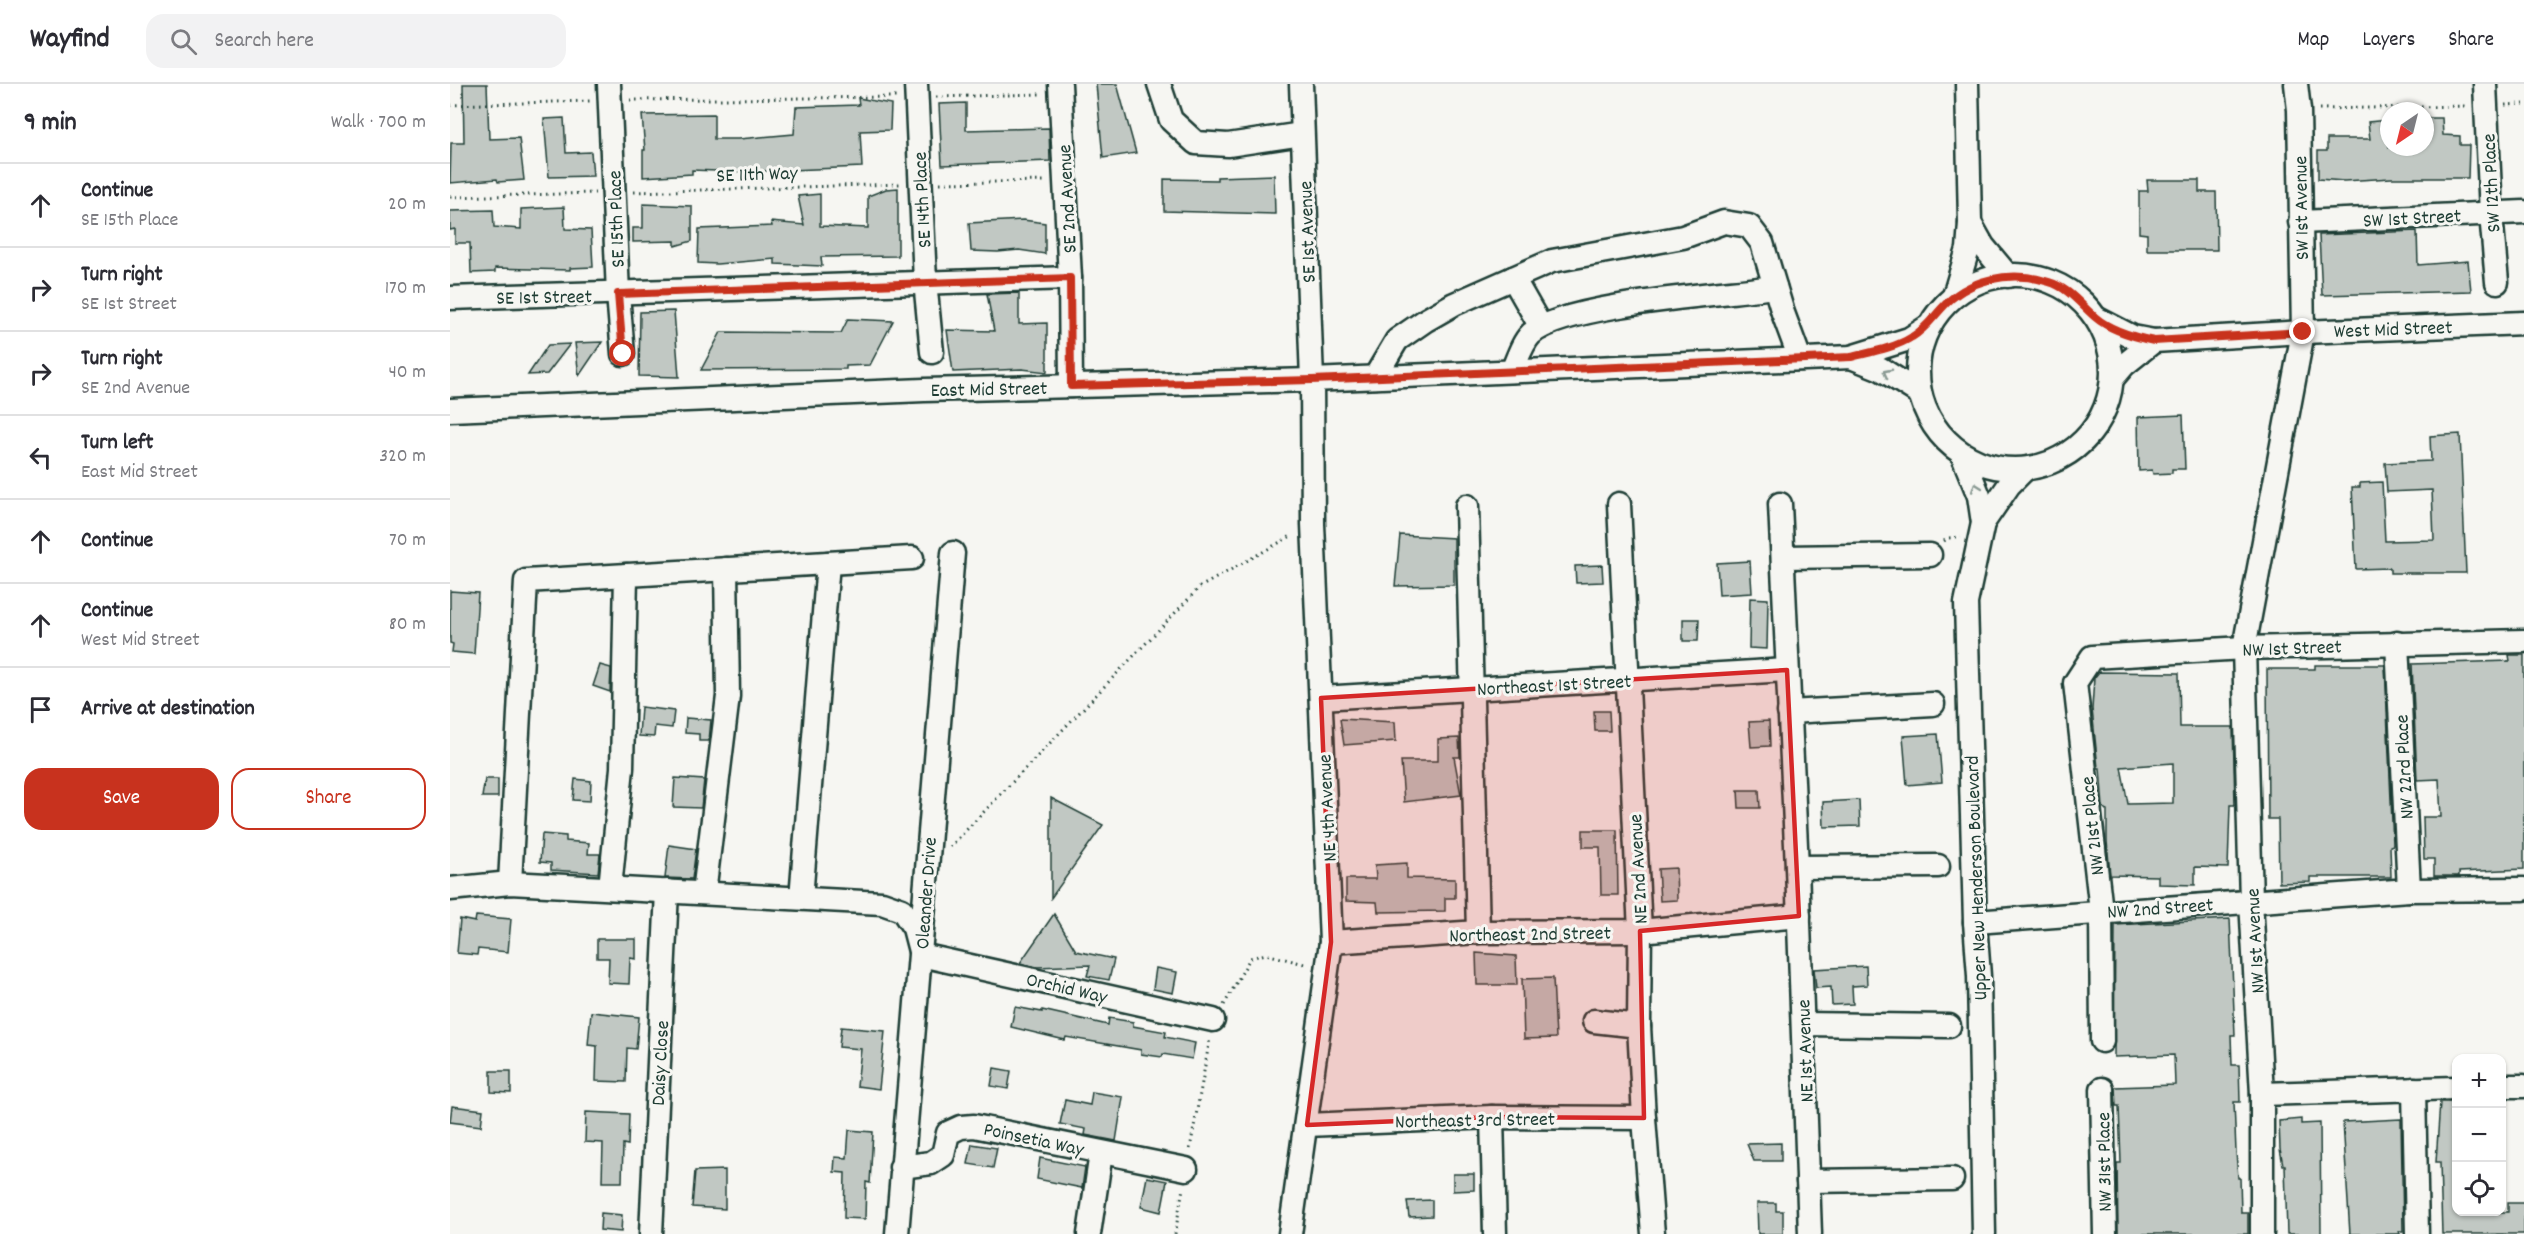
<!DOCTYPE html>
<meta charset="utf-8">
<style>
:root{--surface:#fff;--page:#f2f2f3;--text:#2b2b33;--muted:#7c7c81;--line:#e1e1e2;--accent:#c8321e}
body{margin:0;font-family:Dekko,sans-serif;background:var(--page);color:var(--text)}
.controls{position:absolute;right:18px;bottom:18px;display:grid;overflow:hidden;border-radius:12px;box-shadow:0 2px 4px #0004}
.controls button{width:54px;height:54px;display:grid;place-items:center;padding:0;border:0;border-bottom:2px solid var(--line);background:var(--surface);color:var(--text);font:30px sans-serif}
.compass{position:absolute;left:1930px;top:18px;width:54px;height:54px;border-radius:50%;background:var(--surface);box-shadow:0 2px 4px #0004;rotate:215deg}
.stop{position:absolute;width:18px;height:18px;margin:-14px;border:4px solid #c8321e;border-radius:50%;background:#fff}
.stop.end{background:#c8321e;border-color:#fff;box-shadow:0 2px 6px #0008}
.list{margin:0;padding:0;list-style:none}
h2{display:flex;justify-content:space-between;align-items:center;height:78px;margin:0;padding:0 24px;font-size:26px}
h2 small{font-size:20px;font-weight:400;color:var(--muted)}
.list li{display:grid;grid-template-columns:39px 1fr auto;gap:18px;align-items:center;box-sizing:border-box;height:84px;padding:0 24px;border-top:2px solid var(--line)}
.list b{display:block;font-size:22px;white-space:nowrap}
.list p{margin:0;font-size:20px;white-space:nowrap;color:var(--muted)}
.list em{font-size:20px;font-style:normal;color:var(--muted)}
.actions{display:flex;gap:12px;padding:18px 24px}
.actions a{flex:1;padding:14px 0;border:2px solid var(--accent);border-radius:18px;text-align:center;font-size:21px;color:var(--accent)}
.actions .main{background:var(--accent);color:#fff}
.icon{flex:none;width:33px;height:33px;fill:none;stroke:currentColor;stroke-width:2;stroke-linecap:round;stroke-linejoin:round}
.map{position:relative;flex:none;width:2074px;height:1150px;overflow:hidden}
header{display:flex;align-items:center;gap:36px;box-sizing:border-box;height:84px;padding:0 30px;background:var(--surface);border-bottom:2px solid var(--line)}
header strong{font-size:28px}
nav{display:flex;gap:33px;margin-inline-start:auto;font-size:21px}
.search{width:420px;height:54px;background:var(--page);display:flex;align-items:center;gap:15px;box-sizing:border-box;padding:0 21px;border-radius:18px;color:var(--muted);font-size:22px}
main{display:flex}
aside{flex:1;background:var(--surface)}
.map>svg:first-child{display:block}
.building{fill:#c1c8c3;stroke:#1f3d34;stroke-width:1.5;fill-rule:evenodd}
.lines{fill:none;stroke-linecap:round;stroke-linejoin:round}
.minor-casing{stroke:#1f3d34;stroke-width:27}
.path{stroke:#1f3d34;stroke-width:3;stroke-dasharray:1.5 4.5;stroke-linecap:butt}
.minor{stroke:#f6f6f2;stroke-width:22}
.oneway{stroke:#8a9a93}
.route{stroke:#c8321e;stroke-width:8}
.marked{fill:#d62828;fill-opacity:0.2;stroke:#d62828;stroke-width:4.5;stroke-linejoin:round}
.labels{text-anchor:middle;stroke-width:6;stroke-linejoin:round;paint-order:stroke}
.street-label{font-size:20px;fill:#1f3d34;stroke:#f6f6f2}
</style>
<header>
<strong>Wayfind</strong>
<div class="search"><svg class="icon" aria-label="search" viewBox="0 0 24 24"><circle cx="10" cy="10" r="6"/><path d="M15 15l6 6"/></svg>Search here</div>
<nav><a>Map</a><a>Layers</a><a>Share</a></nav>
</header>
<main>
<aside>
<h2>9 min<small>Walk · 700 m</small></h2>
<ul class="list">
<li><svg class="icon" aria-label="ahead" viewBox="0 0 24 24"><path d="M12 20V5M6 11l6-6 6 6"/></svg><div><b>Continue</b><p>SE 15th Place</p></div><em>20 m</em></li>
<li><svg class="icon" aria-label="right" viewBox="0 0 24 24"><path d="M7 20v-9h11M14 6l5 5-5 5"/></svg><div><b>Turn right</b><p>SE 1st Street</p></div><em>170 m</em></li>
<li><svg class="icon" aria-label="right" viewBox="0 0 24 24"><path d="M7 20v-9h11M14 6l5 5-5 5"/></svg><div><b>Turn right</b><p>SE 2nd Avenue</p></div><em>40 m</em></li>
<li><svg class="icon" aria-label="left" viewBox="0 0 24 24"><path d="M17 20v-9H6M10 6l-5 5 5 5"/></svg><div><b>Turn left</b><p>East Mid Street</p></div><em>320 m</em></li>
<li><svg class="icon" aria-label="ahead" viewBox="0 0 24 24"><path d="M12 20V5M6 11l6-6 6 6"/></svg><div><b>Continue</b></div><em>70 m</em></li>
<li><svg class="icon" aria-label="ahead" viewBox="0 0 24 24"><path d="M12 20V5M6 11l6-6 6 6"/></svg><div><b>Continue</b><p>West Mid Street</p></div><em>80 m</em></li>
<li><svg class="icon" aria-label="arrive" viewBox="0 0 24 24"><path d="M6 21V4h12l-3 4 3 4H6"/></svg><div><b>Arrive at destination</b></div></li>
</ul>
<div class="actions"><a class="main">Save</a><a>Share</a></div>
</aside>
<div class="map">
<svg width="2074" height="1150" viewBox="0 0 2074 1150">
<rect width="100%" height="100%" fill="#f6f6f2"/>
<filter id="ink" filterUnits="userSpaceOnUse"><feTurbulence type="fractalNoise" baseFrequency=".0167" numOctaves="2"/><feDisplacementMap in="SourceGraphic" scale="12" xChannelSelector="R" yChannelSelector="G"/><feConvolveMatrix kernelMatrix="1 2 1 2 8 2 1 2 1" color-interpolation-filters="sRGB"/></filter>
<g filter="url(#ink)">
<g class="building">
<path d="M13 0H37L39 55 69 54 74 96 48 98 47 95 0 99 1 59H14Z"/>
<path d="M646 0H667L686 69 653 74Z"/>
<path d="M408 14 441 20 440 46 410 47 412 83 293 88 242 86V90L193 93V66H195L192 31 264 30V55H289L344 50 346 23 409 21Z"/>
<path d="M516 19V46L599 44 600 77 492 81 489 20Z"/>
<path d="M114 34 116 69 141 68 143 92 99 93 94 35Z"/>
<path d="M1975 34H1992L1993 51 2010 52V61H2019L2018 94H1941L1894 97 1868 95V67H1877V55H1920L1918 38 1938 36 1939 63H1975Z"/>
<path d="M824 91 825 130 714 127V95L767 96V93Z"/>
<path d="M1697 96H1749V108H1766L1767 166H1697V150L1689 149V107H1698Z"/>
<path d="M448 104V172L371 173 372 182 325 180V175L267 180 248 179 249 145 322 142 321 138 354 141 348 112 370 110V142L418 144V112L436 105Z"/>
<path d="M193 120 242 122V157L225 162V157L183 158V144H193Z"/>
<path d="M114 123 115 145 141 146 143 183 120 184V186L45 184V188L21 189 20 159H5V145L0 146V127L43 126 44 143 71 145V125Z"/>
<path d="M573 136 595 139V170L569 166 548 168 521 167 519 139Z"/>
<path d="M1967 147 1968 181 2018 177 2021 207 1872 211 1869 151Z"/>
<path d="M569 209V240L597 239V288L572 285 503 288 497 246 544 247 537 210Z"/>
<path d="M224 227 229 293 189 292 190 228Z"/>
<path d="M398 235 443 237 420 281 396 282V285L251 286 271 248 391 249Z"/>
<path d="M152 258 129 292 125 259Z"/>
<path d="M120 260 97 290 78 291 98 261Z"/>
<path d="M1733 331 1735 385H1722V389L1703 390 1702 386 1689 387 1688 333Z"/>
<path d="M2010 350 2016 489H1940V484L1906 485 1902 403H1910V399L1932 398 1935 457 1984 456 1982 406 1937 408 1935 379 1981 377 1980 352Z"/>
<path d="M950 451 1004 454V501L945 502Z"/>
<path d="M1300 477 1302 509 1269 511 1267 479Z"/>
<path d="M1152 481 1153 498 1126 499 1125 482Z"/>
<path d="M0 507 28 509 24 570 2 568 3 560 0 559Z"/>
<path d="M1300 514 1318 515 1317 565 1299 564Z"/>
<path d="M1233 535H1249L1248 557H1233Z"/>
<path d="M2059 571H2074V785L2009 788V792H1984V775H1974L1973 733H1991L1989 695 1967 696 1962 580 2060 577Z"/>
<path d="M150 581 161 584 160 608 143 602Z"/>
<path d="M1865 581H1935L1943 761 1940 762 1941 793H1860V798L1829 799 1828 735H1818L1817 585H1865Z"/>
<path d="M1649 588 1729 589 1730 643H1783L1785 721H1780L1778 784 1745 783V801L1708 800V792L1660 791 1657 757V727L1653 723 1650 684H1648L1642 625 1644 594ZM1723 679V719L1678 720 1671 683Z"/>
<path d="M191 623 224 627 222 644 205 642 204 653 189 652Z"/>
<path d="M1144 627H1159L1160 647H1145Z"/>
<path d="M236 634 261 636 259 657H249V650L235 649Z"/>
<path d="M890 635 945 638 946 657 894 661Z"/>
<path d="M1319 637 1320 662 1301 663 1299 638Z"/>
<path d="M1488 650 1492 698 1457 701 1453 652Z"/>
<path d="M1009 654 1010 673H1004L1011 711 954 718 951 677H988V655Z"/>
<path d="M225 694 254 696 251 724 223 723Z"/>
<path d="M35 695H48V713H32Z"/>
<path d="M125 695 141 697 140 717 123 716Z"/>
<path d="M1288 706H1309L1310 724H1289Z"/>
<path d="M601 714 653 741 601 814Z"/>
<path d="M1409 716 1410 742 1374 743 1373 718Z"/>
<path d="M1133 746H1167L1168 811H1151L1150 763H1133Z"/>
<path d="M92 750 116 752V757L139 759 138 770H150L148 789 101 786V779L90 778Z"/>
<path d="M219 761 246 765 242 795 215 794Z"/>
<path d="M957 779V794L1005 795V814H995V827L928 828 927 818 896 817V795H926L925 781Z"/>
<path d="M1226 784 1227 816 1210 817 1208 785Z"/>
<path d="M604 830 626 867 664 875 659 896 637 892 640 881 587 883 570 879Z"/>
<path d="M26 832 61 835 58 868 28 865 27 871 7 869 10 835 25 838Z"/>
<path d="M1780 835 1785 951H1781L1782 981H1789L1790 1018H1784L1786 1068 1788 1094H1790L1791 1129H1798V1150H1668L1667 1079H1671L1669 1022H1666L1665 1003 1725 1001 1724 971 1664 973 1665 841Z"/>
<path d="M147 855H186V875L180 874 179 900 158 899 159 874H147Z"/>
<path d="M1026 869 1066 872 1067 901H1027Z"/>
<path d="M1416 882 1417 901 1402 902 1403 920 1382 921 1381 903 1366 904 1364 885Z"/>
<path d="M706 884 727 888 723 909 703 905Z"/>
<path d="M1103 894 1106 954 1074 955 1072 895Z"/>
<path d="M565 923 592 928V926L658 941 659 934 683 938V942L716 948 715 953 745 959 742 975 713 970 712 973 691 970V966L616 953 615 956 561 943Z"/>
<path d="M141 928 189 933 186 965 177 964 176 998 146 997 147 962 138 961Z"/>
<path d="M391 943 435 947 429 1005 407 1002 411 965 389 963Z"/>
<path d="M544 984 561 987 558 1005 541 1002Z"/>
<path d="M41 987H61V1009L41 1008Z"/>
<path d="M642 1008 673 1013 666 1057 635 1051 636 1045 610 1040 615 1016 640 1021Z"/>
<path d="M1990 1018H2007V1128H2058V1119H2074V1150H1992L1990 1078H1986Z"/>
<path d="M2 1022 33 1026 31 1042 0 1038Z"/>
<path d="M136 1028 179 1030 178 1061 173 1060 172 1098H152L153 1059 135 1058Z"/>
<path d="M1851 1035V1040L1870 1039 1871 1150H1837L1835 1081H1833L1830 1065 1829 1037Z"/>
<path d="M1951 1035 1953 1147H1949L1950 1150H1900L1893 1038Z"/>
<path d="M399 1046 423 1048 420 1099 416 1098 415 1135 394 1134 395 1089 384 1088 385 1073 397 1074Z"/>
<path d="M1331 1059V1077H1304L1297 1060Z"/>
<path d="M522 1060 547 1064 543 1084 518 1080Z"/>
<path d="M590 1074 635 1083 632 1104 587 1095Z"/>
<path d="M275 1086V1125L242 1123 245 1087Z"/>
<path d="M1003 1090H1024V1106L1003 1107Z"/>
<path d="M697 1093 717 1097 711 1128 691 1123Z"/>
<path d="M982 1116V1132L959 1133 957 1117Z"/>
<path d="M1307 1119H1326V1127H1333V1150H1308Z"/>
<path d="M151 1129 172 1131 171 1148 150 1146Z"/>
</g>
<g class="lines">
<g class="minor-casing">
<g id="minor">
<path d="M159 0 168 210 173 270"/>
<path d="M466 0 475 197 482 268"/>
<path d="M610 0 620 194 621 302"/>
<path d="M709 0 721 36 746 59 778 61 852 50"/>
<path d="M2035 0 2041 130 2047 198"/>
<path d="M1850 138 2074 128"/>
<path d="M1520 139 1533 162 1558 192"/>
<circle cx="1565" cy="288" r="97"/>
<path d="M1063 194 1091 243"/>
<path d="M1504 212 1518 165 1520 139 1517 0"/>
<path d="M0 214 620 194"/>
<path d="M1646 234 1683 253 1704 257 1853 248 2074 239"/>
<path d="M1401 273 1431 285 1469 309"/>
<path d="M1062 287C1067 276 1072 259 1081 250 1114 220 1274 210 1325 203"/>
<path d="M925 293 947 256 976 236 1004 220 1102 177 1233 153 1274 138 1299 142 1312 159 1333 229 1350 275"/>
<path d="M1662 295 1674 281 1704 257"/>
<path d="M0 326 474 306 862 296 1401 273 1459 255 1479 242"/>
<path d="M1512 370 1529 412 1533 439 1516 519 1525 838 1529 892 1534 1150"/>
<path d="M1169 420 1190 847 1189 942 1194 1034 1203 1150"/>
<path d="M1330 420 1347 783 1360 1150"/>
<path d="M1017 422 1028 848"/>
<path d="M1533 439 1559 401 1575 385"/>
<path d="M1333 473 1480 471"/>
<path d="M1947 559 1959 806"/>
<path d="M871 614 1337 586"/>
<path d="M1339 628 1483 620"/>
<path d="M1347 783 1488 782"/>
<path d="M60 799 76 497 462 474"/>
<path d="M160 804 172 684 176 491"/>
<path d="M0 805 60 799 432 819 452 826 464 844 471 871 763 936"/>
<path d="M254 809 278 612 276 485"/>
<path d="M351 814 378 479"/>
<path d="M1525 838 1959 806 2074 805"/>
<path d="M881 858 1028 848 1190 847 1349 832"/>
<path d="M1144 937 1189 942"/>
<path d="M1353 940 1499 942"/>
<path d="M1652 957 1651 827 1625 599 1642 573 1794 564 2074 557"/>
<path d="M2052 1002H2074"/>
<path d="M1652 1005 1655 1150"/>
<path d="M1964 1005 1967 1150"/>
<path d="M1812 1010 2006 1004"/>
<path d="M1042 1033 1045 1150"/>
<path d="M857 1041 1042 1033 1194 1034"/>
<path d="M451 1083 481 1079 493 1071 498 1049 511 1043 524 1042 736 1085"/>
<path d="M1358 1097 1502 1095"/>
<path d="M201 1150 217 807"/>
<path d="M447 1150 503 469"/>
<path d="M639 1150 651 1069"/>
<path d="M840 1150 881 858 863 440 862 296 851 0"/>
<path d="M1812 1150V1010L1801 817 1794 564 1853 248 1849 26 1846 0"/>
</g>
</g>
<g class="path">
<path d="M486 13 590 10"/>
<path d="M180 16 446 13"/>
<path d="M0 21 140 17"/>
<path d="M2055 21 2074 20"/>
<path d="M1869 25 2015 22"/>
<path d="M490 99 595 97"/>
<path d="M184 108 451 100"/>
<path d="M0 113 145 109"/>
<path d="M1494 457 1498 454 1511 453"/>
<path d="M500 763 750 503 843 451"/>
<path d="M774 921 800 874 816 870 858 881"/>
<path d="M740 1065 760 954"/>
<path d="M725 1150 733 1104"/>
</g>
<use href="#minor" class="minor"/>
</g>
<defs><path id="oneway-chevron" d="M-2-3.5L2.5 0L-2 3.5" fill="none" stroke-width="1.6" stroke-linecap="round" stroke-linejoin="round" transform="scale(1.5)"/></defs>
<g class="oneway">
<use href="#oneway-chevron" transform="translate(1437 289) rotate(-152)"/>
<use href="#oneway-chevron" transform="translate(1526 403) rotate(-110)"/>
</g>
</g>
<g class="lines" filter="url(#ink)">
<path class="route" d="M173 270 168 210 620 194 621 302 862 296 1401 273C1421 268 1445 264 1462 253 1475 245 1481 236 1491 225 1518 194 1561 186 1599 198 1619 204 1630 220 1645 233 1661 247 1684 253 1704 257L1853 248"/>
</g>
<path class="marked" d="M1337 586 1349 832 1190 847 1194 1034 1042 1033 857 1041 881 858 871 614Z"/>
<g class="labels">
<g class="street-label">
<text transform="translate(307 89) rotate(-2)" y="7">SE 11th Way</text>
<text transform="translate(2040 99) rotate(-93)" y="7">SW 12th Place</text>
<text transform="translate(616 115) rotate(-93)" y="7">SE 2nd Avenue</text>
<text transform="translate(471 116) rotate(-93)" y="7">SE 14th Place</text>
<text transform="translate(1850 124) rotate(-91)" y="7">SW 1st Avenue</text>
<text transform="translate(1962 133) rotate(-3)" y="7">SW 1st Street</text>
<text transform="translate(165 135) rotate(-92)" y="7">SE 15th Place</text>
<text transform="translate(856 148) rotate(-92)" y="7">SE 1st Avenue</text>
<text transform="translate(94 212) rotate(-1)" y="7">SE 1st Street</text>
<text transform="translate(1943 244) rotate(-2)" y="7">West Mid Street</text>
<text transform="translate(539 304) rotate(-1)" y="7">East Mid Street</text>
<text transform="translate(1842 563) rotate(-2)" y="7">NW 1st Street</text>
<text transform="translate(1104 600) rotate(-3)" y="7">Northeast 1st Street</text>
<text transform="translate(1953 683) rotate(-93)" y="7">NW 22rd Place</text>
<text transform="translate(876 724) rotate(-93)" y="7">NE 4th Avenue</text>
<text transform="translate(1641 742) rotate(-96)" y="7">NW 21st Place</text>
<text transform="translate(1187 785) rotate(-93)" y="7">NE 2nd Avenue</text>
<text transform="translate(1525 794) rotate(-92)" y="7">Upper New Henderson Boulevard</text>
<text transform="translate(475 809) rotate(-86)" y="7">Oleander Drive</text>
<text transform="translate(1710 823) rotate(-4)" y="7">NW 2nd Street</text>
<text transform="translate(1080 849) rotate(-1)" y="7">Northeast 2nd Street</text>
<text transform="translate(1804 857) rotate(-93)" y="7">NW 1st Avenue</text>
<text transform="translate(617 903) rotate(13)" y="7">Orchid Way</text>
<text transform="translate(1354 967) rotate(-92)" y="7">NE 1st Avenue</text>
<text transform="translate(209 979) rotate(-87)" y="7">Daisy Close</text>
<text transform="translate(1025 1035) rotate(-1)" y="7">Northeast 3rd Street</text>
<text transform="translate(584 1054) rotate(12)" y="7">Poinsetia Way</text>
<text transform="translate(1653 1078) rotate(-91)" y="7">NW 31st Place</text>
</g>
</g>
</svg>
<div class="controls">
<button>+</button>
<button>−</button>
<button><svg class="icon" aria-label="locate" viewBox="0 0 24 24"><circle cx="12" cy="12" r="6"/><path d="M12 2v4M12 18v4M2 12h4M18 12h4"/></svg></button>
</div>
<svg class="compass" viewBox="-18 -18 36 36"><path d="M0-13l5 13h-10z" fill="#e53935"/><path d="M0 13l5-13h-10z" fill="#7c7c81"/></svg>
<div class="stop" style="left:173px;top:270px"></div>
<div class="stop end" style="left:1853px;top:248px"></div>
</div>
</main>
